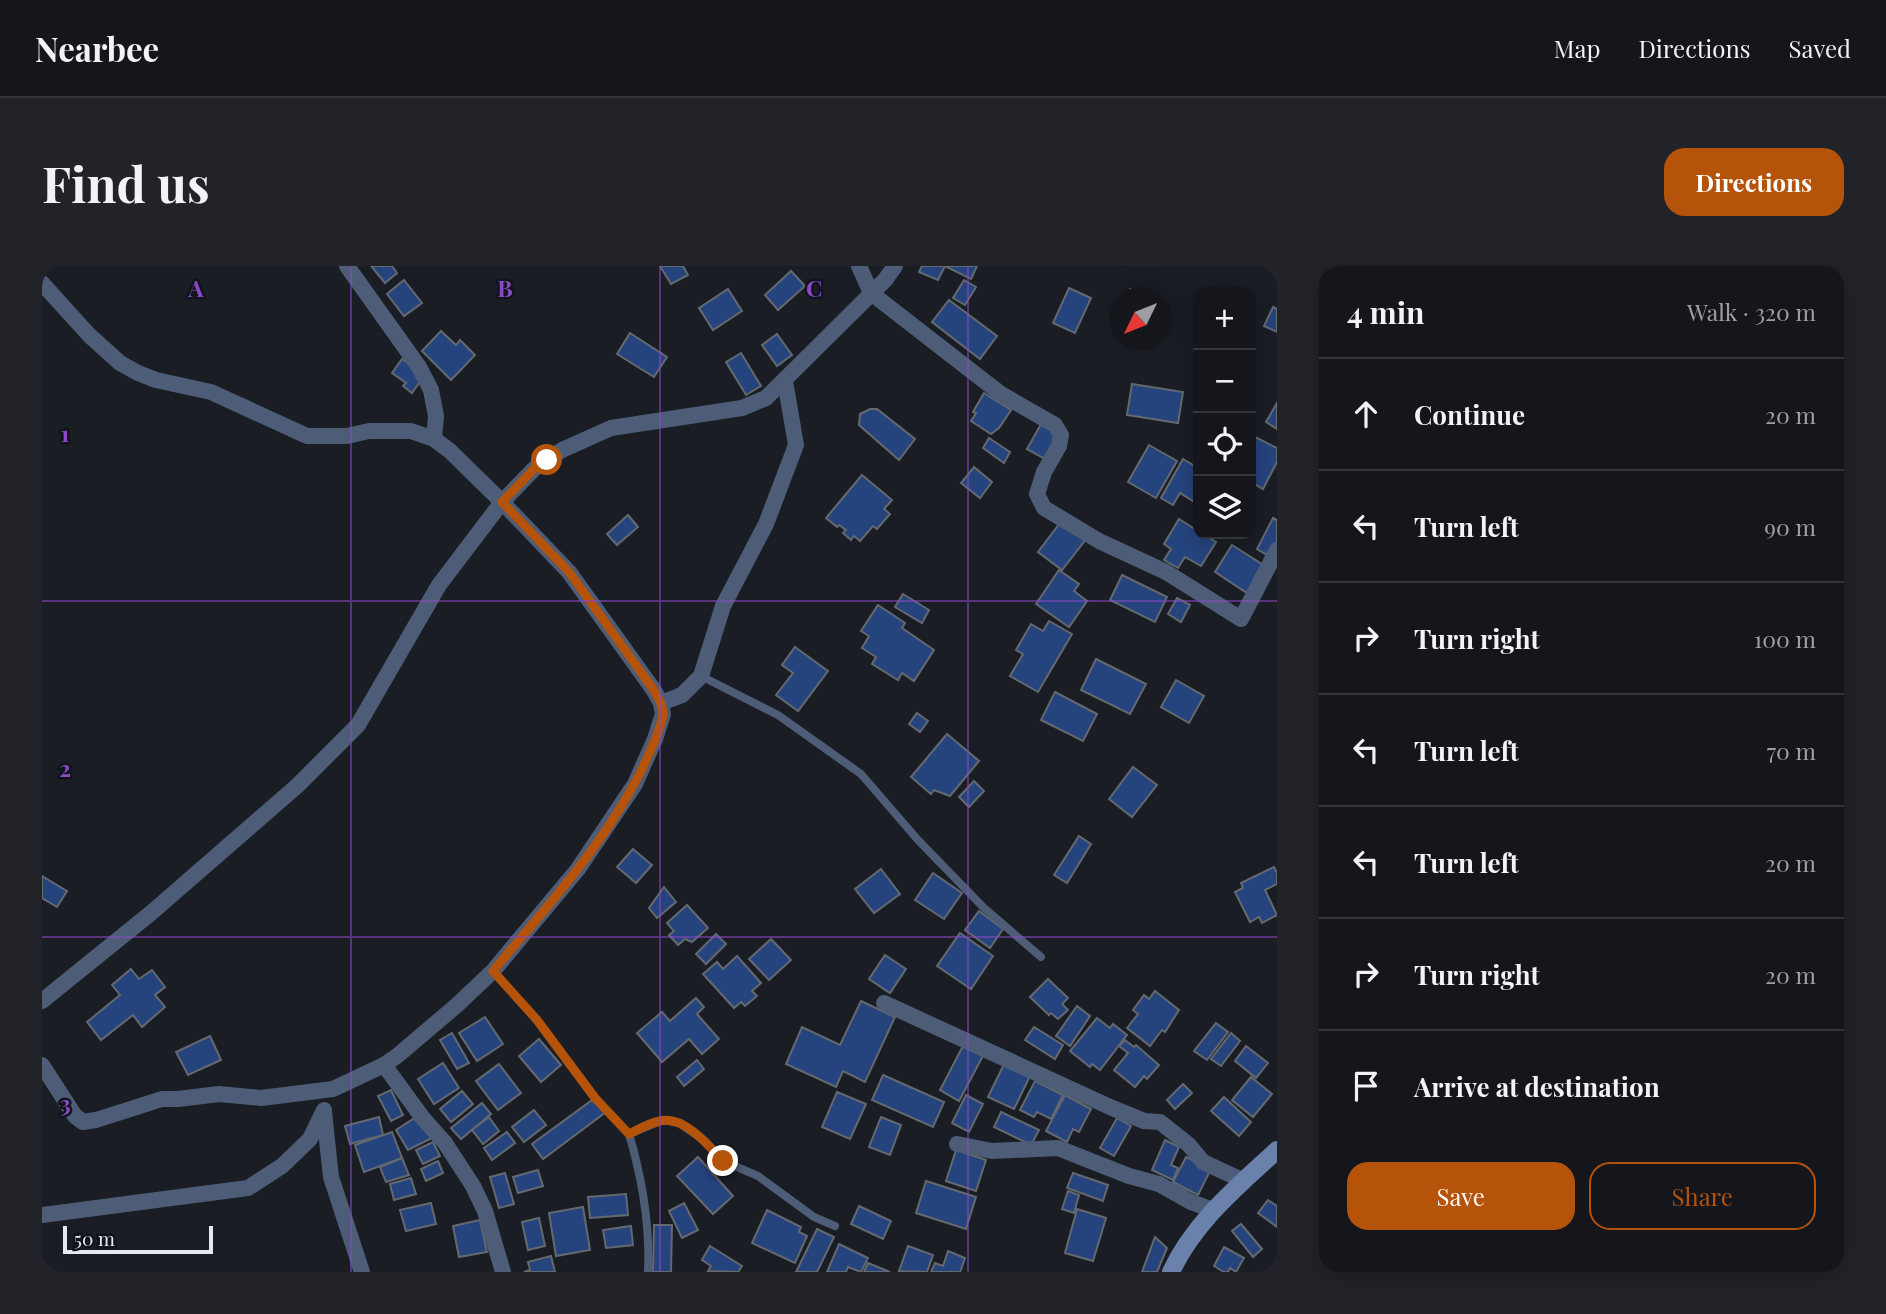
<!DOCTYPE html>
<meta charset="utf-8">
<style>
:root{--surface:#14161b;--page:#212328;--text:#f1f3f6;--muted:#9d9fa3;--line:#33353a;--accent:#b45309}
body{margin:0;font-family:"Playfair Display",serif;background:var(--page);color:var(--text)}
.controls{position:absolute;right:21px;top:21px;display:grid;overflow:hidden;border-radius:14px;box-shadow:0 4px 18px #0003}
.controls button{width:63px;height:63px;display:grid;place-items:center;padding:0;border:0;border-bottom:2px solid var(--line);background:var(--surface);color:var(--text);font:35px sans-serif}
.compass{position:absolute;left:1067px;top:21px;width:63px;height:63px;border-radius:50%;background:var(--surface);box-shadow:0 4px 18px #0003;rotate:227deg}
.scale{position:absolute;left:21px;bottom:18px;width:150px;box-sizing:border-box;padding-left:7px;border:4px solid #e6e9ed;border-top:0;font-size:19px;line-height:24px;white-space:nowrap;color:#e6e9ed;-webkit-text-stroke:5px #11141a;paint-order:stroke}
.stop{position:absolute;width:21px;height:21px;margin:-16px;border:5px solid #b45309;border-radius:50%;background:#fff}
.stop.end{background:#b45309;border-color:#fff;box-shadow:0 2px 7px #0008}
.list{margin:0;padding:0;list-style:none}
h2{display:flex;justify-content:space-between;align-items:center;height:91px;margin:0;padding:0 28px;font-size:30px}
h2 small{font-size:23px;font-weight:400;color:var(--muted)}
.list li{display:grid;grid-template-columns:46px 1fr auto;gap:21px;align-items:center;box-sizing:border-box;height:112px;padding:0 28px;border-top:2px solid var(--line)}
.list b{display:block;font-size:26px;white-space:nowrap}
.list em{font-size:23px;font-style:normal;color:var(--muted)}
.actions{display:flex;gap:14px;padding:21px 28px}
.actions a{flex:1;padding:16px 0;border:2px solid var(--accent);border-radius:21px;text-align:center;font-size:24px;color:var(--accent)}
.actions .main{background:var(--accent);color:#fff}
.icon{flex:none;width:38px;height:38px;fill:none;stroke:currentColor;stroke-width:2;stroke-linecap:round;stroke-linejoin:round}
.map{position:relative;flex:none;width:1235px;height:1006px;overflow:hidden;border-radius:21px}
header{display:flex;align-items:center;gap:42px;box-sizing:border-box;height:98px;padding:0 35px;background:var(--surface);border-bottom:2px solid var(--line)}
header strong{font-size:33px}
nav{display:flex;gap:38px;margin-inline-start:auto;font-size:24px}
.intro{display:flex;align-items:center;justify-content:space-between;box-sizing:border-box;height:168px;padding:0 42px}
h1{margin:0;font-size:49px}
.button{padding:18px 32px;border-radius:21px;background:var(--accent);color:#fff;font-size:24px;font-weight:700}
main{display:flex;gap:42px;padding:0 42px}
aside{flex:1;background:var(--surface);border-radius:21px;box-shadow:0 4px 18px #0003}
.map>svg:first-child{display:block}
.building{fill:#25437d;stroke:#646970;stroke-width:2}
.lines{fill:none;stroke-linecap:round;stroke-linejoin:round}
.lane{stroke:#4e5d77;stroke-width:8}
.street{stroke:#4e5d77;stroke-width:16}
.secondary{stroke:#6981ab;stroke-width:18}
.route{stroke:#b45309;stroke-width:9}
.grid{fill:none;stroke:#8b48c6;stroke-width:2;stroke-opacity:0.55}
.grid-label{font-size:23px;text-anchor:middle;font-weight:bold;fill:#8b48c6;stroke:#11141a;stroke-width:5;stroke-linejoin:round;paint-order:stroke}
</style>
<header>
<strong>Nearbee</strong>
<nav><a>Map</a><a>Directions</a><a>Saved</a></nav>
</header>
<div class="intro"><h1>Find us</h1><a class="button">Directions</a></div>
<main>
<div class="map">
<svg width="1235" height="1006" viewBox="0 0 1235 1006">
<rect width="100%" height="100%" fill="#1a1e24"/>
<g class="building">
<path d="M329 0H350L355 7 343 17Z"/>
<path d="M618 0H641L646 9 629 18Z"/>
<path d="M880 0H935L929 13 903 0 896 14 877 6Z"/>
<path d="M749 5 763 20 736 44 723 29Z"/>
<path d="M362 14 380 37 362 50 345 28Z"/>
<path d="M922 14 934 21 923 39 911 32Z"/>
<path d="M1027 22 1049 32 1033 67 1011 57Z"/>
<path d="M686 23 700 45 671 64 657 42Z"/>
<path d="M1088 23 1105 28 1104 32H1085Z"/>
<path d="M907 34 955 70 938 93 890 56Z"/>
<path d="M1231 41 1235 43V66L1222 60Z"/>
<path d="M399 65 414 79 418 74 433 89 409 114 380 85Z"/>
<path d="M588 67 625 91 612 111 575 88Z"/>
<path d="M735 68 750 89 735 100 720 79Z"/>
<path d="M699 87 719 120 704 129 684 96Z"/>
<path d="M360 93 373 102 379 114 370 127 361 120 364 117 350 107Z"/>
<path d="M1090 118 1141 126 1136 157 1085 149Z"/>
<path d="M942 127 969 144 957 162 949 168 929 155 934 147 931 146Z"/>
<path d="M1235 137V163L1224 156Z"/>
<path d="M828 143H835L873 173 857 194 817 159 818 148Z"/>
<path d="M999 158 1017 168 1003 193 985 183Z"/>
<path d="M1213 171 1235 182V196L1221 223 1209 216V180Z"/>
<path d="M947 172 968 186 962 197 941 182Z"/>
<path d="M1107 179 1135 195 1114 232 1086 216Z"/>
<path d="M1141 193 1156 202V233L1154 237 1138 227 1131 239 1119 232Z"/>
<path d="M932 201 950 216 938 232 919 217Z"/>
<path d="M820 209 850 234 842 243 848 248 835 263 831 260 818 275 812 270 809 274 801 267 804 264 797 259 795 261 784 252Z"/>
<path d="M586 249 596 261 575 279 565 268Z"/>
<path d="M1231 252 1235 254V275L1227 290 1215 283Z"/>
<path d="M1021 253 1045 272 1020 304 996 286Z"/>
<path d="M1137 253 1156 265V268H1161L1174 276 1159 300 1143 291 1136 302 1122 294 1129 283 1122 278Z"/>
<path d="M1190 279 1223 300 1205 327 1173 306Z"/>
<path d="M1017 304 1037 318 1032 325 1045 335 1027 361 994 338Z"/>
<path d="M1080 309 1125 331 1113 356 1068 334Z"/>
<path d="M861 328 887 344 880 357 853 341Z"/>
<path d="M1135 332 1148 339 1139 356 1126 348Z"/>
<path d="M836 339 863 357 860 362 892 384 872 415 860 407 856 414 830 398 834 391 820 382 827 370 819 365Z"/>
<path d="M1007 355 1030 368 996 426 968 410 981 388 974 384 989 358 1001 365Z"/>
<path d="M753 381 786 405 756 445 734 429 751 407 740 399Z"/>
<path d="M1054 393 1104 418 1088 448 1039 424Z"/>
<path d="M1134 414 1162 430 1147 457 1119 441Z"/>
<path d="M1013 426 1055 448 1041 475 999 454Z"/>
<path d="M875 447 886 455 878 466 867 458Z"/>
<path d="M905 468 937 495 908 530 892 524 889 528 869 511Z"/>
<path d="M1091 501 1115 519 1090 551 1067 533Z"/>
<path d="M932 515 942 525 927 541 917 531Z"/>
<path d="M1037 570 1049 578 1025 617 1012 609Z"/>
<path d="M591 583 610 599 594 617 575 601Z"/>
<path d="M1232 601 1235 607V618L1223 624 1235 649 1220 657 1217 651 1208 656 1193 626 1201 622 1199 617Z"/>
<path d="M839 603 858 628 832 647 813 623Z"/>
<path d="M891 607 920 627 902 653 873 634Z"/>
<path d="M0 610 25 625 15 641 0 632Z"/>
<path d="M622 621 634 636 615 652 607 642Z"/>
<path d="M645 639 666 662 650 676 643 673 636 679 627 669 632 665 625 657Z"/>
<path d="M937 645 961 663 948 682 923 664Z"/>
<path d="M918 667 951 690 929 723 895 700Z"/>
<path d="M674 668 684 678 664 698 654 688Z"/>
<path d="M729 673 749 694 727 714 707 693Z"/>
<path d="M843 689 864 703 848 727 827 713Z"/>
<path d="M695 690 719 717 710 725 715 730 703 740 699 736 692 742 661 708 675 696 681 703Z"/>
<path d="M89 703 97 713 110 704 123 721 113 729 123 741 100 761 91 749 59 774 45 756 78 729 70 719Z"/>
<path d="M1006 713 1026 732 1020 738 1026 744 1016 753 1009 747 1007 749 988 731Z"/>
<path d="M1113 725 1137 744 1123 766 1120 764 1108 780 1085 762 1096 748 1091 744 1102 729 1107 733Z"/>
<path d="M654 732 662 741 655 748 677 773 660 788 647 773 620 796 595 767 620 746 628 755Z"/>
<path d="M819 735 853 751 823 816 801 805 794 821 744 798 760 761 798 779Z"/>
<path d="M1035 740 1048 750 1028 780 1014 770Z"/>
<path d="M443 751 461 778 435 795 417 767Z"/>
<path d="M1055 752 1068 762 1071 758 1085 769 1058 804 1050 798 1048 801 1028 785Z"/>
<path d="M1174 757 1186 766 1165 794 1152 785Z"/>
<path d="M992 761 1021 779 1013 793 983 774Z"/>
<path d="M410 767 427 797 415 803 398 774Z"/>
<path d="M1189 767 1198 775 1179 800 1169 793Z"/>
<path d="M168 770 179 794 146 809 134 786Z"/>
<path d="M497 773 519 799 499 816 477 790Z"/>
<path d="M1083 774 1092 781 1094 779 1117 799 1105 813 1102 810 1093 821 1072 804 1086 787 1077 780Z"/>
<path d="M923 776 943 786 917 835 898 824Z"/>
<path d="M1204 780 1226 797 1214 812 1193 795Z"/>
<path d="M655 794 662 803 642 820 635 811Z"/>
<path d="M963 796 989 808 972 843 946 831Z"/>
<path d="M401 797 417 822 392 838 376 813Z"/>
<path d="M457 798 479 827 456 844 434 815Z"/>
<path d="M841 809 902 836 891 861 830 834Z"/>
<path d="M1209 811 1230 828 1211 851 1190 834Z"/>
<path d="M993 815 1021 829 1009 853 995 846 992 851 978 844Z"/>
<path d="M1141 818 1150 827 1133 843 1125 834Z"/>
<path d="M349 824 361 849 349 855 336 830Z"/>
<path d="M420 825 431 838 409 856 398 843Z"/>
<path d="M795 826 824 838 808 873 780 861Z"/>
<path d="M924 829 941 838 927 866 910 857Z"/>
<path d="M1023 829 1049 843 1037 866 1031 863 1025 876 1004 865Z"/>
<path d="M1182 831 1209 856 1197 870 1169 845Z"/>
<path d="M553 832 564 846 501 893 490 878Z"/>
<path d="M440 837 449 848 419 873 409 862Z"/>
<path d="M492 844 504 859 482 876 470 861Z"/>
<path d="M959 846 997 864 989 879 952 861Z"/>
<path d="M337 851 341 869 308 878 303 860Z"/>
<path d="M374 851 392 871 366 884 354 864Z"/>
<path d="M447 851 457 865 441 878 430 864Z"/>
<path d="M839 851 859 859 848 889 827 881Z"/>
<path d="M1075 852 1089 860 1072 890 1058 882Z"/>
<path d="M350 866 360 892 322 906 313 879Z"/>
<path d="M465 866 473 877 450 894 442 882Z"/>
<path d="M1123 874 1137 881 1129 899 1136 902 1131 914 1110 904Z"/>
<path d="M391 876 398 890 381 898 374 884Z"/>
<path d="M914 884 944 894 934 925 904 915Z"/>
<path d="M656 891 691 930 671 948 635 910Z"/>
<path d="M1144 891 1169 903 1156 929 1131 916Z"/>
<path d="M360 892 367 909 344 916 338 901Z"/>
<path d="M396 895 401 907 384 915 379 903Z"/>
<path d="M496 904 501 920 476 927 471 911Z"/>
<path d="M463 907 472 938 457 942 448 911Z"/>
<path d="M1031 907 1066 919 1061 935 1025 922Z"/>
<path d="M369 912 374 928 352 934 348 918Z"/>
<path d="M884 915 934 931 924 963 874 947Z"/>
<path d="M1026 925 1037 929 1032 947 1020 943Z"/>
<path d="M584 928 586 949 548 952 546 931Z"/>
<path d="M1226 934 1235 940V961L1216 947Z"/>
<path d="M389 937 394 958 364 965 358 944Z"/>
<path d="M642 937 656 964 640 972 627 945Z"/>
<path d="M817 940 849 955 841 973 809 958Z"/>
<path d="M541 941 548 984 514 990 507 947Z"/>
<path d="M1035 943 1064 952 1051 995 1023 987Z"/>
<path d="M725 944 759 961 757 966 765 970 753 997 710 977Z"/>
<path d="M497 952 503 980 486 984 480 956Z"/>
<path d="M438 954 445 986 417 991 411 960Z"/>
<path d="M1199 958 1220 983 1211 991 1190 965Z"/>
<path d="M612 959H630L629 1006H611Z"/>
<path d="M589 960 591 979 564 982 561 964Z"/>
<path d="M775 963 792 971 775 1006H754Z"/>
<path d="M1113 971 1125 982 1115 1006H1100Z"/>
<path d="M797 978 826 992 819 1006 806 1001 804 1006H785Z"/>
<path d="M668 980 700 1000 696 1006 666 1005 669 1000 660 994Z"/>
<path d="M866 980 891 989 885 1006 857 1005Z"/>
<path d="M1182 981 1202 992 1194 1006 1188 1002 1186 1006H1182L1172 1000Z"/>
<path d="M906 985 923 992 918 1006H889L893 997 901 1000Z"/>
<path d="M509 990 513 1006H482L488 1004 486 996Z"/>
<path d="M826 997 848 1006H822Z"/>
</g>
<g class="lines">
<g class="lane">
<path d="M659 410 736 449 819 508 876 574 941 641 999 691"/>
<path d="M451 705 495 754 553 832 587 868 621 854 637 857 663 875 681 895 716 910 772 951 793 960"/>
<path d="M587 868C600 912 608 960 606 1006"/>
</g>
<g class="street">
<path d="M305 0 377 101 389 124 394 150 392 173"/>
<path d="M817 0 829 27 959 128 1013 159 1019 169 1017 180 1002 206 995 228 1002 242 1057 275 1124 306 1199 353 1235 284"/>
<path d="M0 17 47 69 78 97 96 107 114 114 169 126 265 170H305L327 165H369L392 173 408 185 460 236 527 306 611 423 619 437 621 448 613 473 593 518 536 603 451 705 415 739 355 790 342 799 291 823 219 832 177 828 136 833H120L54 854 41 856 33 850 0 799"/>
<path d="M619 437 640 429 659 410 681 340 724 258 754 179 743 115"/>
<path d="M0 735 109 647 255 520 316 459 397 319 460 236 492 203 520 184 569 162 700 142 724 132 843 14 853 0"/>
<path d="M842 737 1068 841 1102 855 1118 856 1147 879 1161 896 1202 915"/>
<path d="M342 799 380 851 403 877 431 920 443 945 461 1006"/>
<path d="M282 846 289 911 320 1006"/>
<path d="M915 878 950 885 1016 882 1087 910 1117 918 1149 936 1171 944"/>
<path d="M0 949 206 922 240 900 268 873 282 844"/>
</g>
<path class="secondary" d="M1129 1006C1152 956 1196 920 1235 884"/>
</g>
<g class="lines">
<path class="route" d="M505 194 492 203 460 236 527 306 611 423C615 430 621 438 621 447 620 460 612 476 607 488 571 569 508 637 451 705L495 754 553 832 587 868C597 863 607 857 618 855 642 849 667 880 681 895"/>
</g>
<path class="grid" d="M309 0V1006M618 0V1006M926 0V1006M0 335H1235M0 671H1235"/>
<g class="grid-label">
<text x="154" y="31">A</text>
<text x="463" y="31">B</text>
<text x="772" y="31">C</text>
<text x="23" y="176">1</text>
<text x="23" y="511">2</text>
<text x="23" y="846">3</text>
</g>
</svg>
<div class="controls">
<button>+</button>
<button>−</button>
<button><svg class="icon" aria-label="locate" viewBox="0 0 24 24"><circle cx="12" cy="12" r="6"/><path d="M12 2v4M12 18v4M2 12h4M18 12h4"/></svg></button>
<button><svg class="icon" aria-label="layers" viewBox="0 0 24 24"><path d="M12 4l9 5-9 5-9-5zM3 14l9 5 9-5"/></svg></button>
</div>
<svg class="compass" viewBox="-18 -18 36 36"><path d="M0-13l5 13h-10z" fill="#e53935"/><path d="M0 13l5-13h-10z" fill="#9d9fa3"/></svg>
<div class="scale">50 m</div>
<div class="stop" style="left:505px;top:194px"></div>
<div class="stop end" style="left:681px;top:895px"></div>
</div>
<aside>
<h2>4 min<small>Walk · 320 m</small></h2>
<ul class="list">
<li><svg class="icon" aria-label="ahead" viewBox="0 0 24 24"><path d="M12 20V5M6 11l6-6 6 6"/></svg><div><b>Continue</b></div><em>20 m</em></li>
<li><svg class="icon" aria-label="left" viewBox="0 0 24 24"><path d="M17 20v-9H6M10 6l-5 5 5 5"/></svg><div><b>Turn left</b></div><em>90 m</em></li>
<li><svg class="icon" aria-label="right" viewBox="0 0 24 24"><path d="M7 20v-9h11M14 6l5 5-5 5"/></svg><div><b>Turn right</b></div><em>100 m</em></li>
<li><svg class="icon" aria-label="left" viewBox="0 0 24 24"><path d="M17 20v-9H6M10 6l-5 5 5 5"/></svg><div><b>Turn left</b></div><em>70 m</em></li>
<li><svg class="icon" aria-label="left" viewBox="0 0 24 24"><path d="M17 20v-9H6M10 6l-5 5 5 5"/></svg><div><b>Turn left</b></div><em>20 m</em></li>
<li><svg class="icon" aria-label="right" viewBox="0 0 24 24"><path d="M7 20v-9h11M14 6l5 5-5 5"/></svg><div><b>Turn right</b></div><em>20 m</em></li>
<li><svg class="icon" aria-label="arrive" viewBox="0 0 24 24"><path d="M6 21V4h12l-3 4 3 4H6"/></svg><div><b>Arrive at destination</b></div></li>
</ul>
<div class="actions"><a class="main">Save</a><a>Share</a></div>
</aside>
</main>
